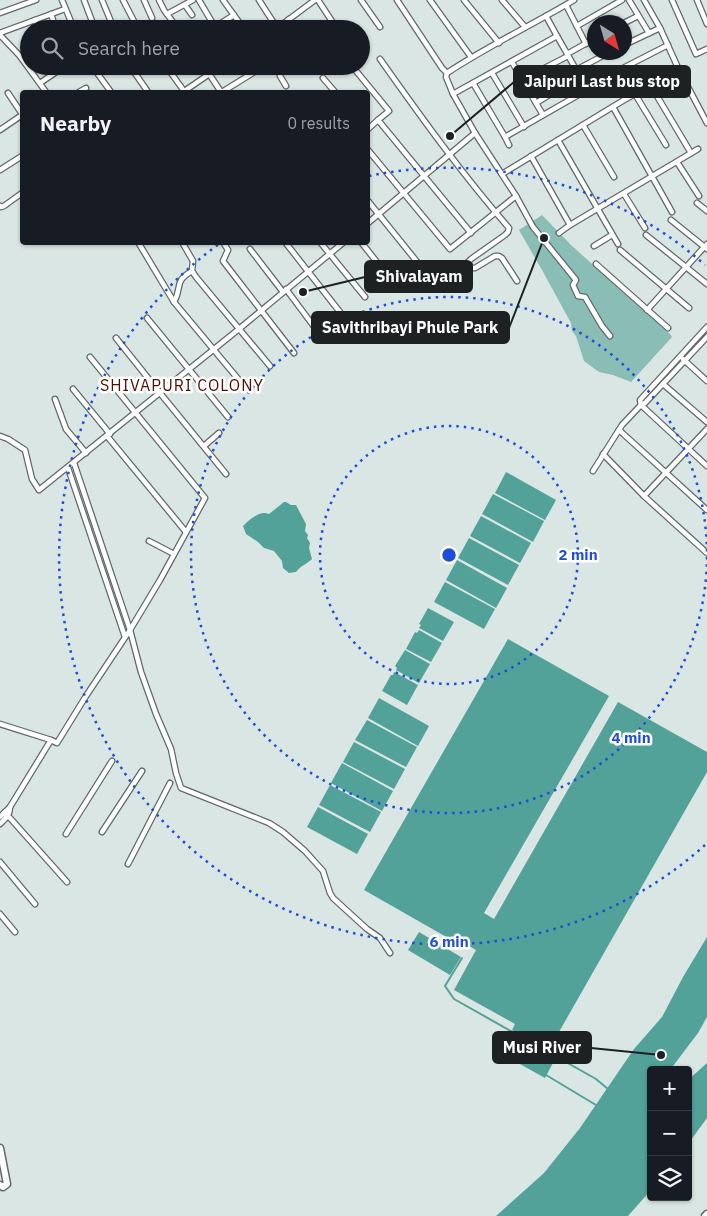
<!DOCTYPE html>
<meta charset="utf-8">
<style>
:root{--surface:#171b24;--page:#242831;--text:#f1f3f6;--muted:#9ea1a6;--line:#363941}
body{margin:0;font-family:"IBM Plex Sans",sans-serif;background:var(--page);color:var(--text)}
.controls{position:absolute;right:15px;bottom:15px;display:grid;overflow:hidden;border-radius:5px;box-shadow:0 1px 4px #0004}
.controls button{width:45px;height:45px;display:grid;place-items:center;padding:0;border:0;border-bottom:1px solid var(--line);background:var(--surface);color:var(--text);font:25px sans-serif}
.compass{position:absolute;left:587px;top:15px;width:45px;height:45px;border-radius:50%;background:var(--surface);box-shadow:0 1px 4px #0004;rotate:143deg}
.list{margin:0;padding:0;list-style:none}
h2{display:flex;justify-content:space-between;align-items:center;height:65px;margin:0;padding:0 20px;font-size:21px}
h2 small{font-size:16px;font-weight:400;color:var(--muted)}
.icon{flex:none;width:28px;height:28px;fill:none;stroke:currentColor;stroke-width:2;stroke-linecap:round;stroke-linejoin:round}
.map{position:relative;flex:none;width:707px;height:1216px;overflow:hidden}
.search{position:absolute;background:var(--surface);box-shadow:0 1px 4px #0004;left:20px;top:20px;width:350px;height:55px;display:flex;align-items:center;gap:12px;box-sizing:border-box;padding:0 18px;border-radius:28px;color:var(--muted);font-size:19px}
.panel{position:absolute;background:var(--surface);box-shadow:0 1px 4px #0004;left:20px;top:90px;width:350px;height:155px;border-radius:5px}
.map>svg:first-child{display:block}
.built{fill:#c7ddd9}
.green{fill:#89bdb6}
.water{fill:#53a299}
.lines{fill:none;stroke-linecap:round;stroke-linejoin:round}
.stream{stroke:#53a299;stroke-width:2}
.street-casing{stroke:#5f6968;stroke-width:7}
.secondary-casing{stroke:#5f6968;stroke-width:9}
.street{stroke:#fff;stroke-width:4.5}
.secondary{stroke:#fff;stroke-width:6}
.ring{fill:none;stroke:#1d4ed8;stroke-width:2.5;stroke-dasharray:2.5 5}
.labels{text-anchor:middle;stroke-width:5;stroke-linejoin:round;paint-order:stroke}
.neighbourhood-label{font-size:16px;letter-spacing:1px;fill:#500f00;stroke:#fff}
.centre{fill:#1d4ed8;stroke:#fff;stroke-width:2.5}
.ring-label{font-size:15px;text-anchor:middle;font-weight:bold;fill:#1d4ed8;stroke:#fff;stroke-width:5;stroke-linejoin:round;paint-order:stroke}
.leader{fill:none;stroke:#1d2121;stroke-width:2}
.callout-dot{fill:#1d2121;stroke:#fff;stroke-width:2}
.callout{fill:#1d2121;stroke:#1d2121;stroke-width:2}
.callout-label{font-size:16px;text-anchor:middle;font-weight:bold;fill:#fff}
</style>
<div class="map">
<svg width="707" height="1216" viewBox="0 0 707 1216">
<rect width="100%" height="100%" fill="#d9e6e4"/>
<path class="built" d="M567 59 577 76 537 100 526 81Z"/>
<path class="green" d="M542 215 572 246 670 334 672 337 631 382 613 375 599 372 584 361 576 336 572 331 571 323 542 270 519 230Z"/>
<g class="water">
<path d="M506 472 556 500 545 520 495 493Z"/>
<path d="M493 494 544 521 533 542 482 514Z"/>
<path d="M284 502H286L291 505H296L306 524 305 531 308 535 307 538 310 543 309 548 312 559C307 564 300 566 296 572L289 573 283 568 282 561 274 551 264 548 258 542 246 534 243 526C250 519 260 510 269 514Z"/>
<path d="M481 516 531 543 520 563 470 536Z"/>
<path d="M469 538 519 565 508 585 458 558Z"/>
<path d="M457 560 507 588 496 608 446 580Z"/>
<path d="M445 582 495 609 484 629 434 602Z"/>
<path d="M428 608 454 622 443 641 419 628 421 625 419 624Z"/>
<path d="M419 630 442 643 431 662 406 649 415 632 417 633Z"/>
<path d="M508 639 609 696 484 913 494 919 618 702 707 752V772L551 1046 539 1039 536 1044 512 1030 515 1024 454 990 476 950 466 944 464 947 364 890Z"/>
<path d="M405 650 430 664 419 683 396 670 397 668 395 666Z"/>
<path d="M394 672 418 685 407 705 382 691 391 675H393Z"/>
<path d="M379 698 429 726 418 746 368 718Z"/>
<path d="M367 720 417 747 406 767 355 740Z"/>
<path d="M354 742 405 769 394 789 343 762Z"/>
<path d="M342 763 393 791 382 811 331 783Z"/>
<path d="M330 785 381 812 370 832 319 805Z"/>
<path d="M318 807 368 834 357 854 307 827Z"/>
<path d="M419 932 461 957 450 975 408 950Z"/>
<path d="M707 937V1017L698 1033 670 1070H651V1190L628 1216H496L544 1173 580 1128 634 1049 662 1017 683 977Z"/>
<path d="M519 1041 554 1061 545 1078 509 1058Z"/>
<path d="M707 1063V1118L688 1144V1080Z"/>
</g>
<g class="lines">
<g class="stream">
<path d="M462 958 445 986 454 999 596 1079 608 1089"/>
<path d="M546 1075 596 1105"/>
</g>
<g class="street-casing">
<g id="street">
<path d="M62 0 74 29"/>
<path d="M84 0 95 29"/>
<path d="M102 0 114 29"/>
<path d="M123 0 138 29"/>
<path d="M144 0 152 18"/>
<path d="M159 0 164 10 178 29"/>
<path d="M199 0 216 29"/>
<path d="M223 0 244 29"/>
<path d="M259 0 277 28"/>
<path d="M318 0 337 29"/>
<path d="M361 0 380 27"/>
<path d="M397 0 442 68 447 73"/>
<path d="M430 0 471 57"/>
<path d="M464 0 499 43"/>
<path d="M502 0 525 27"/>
<path d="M574 0C532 25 488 46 447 73L446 77 453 94 475 133 516 196 533 227 576 280 573 285 578 296 585 297 602 326 610 336"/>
<path d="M629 0 649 33"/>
<path d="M644 0 660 28 679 70 707 123"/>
<path d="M672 0 696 54 707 49"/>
<path d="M697 0 707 24"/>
<path d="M185 5 192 15"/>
<path d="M566 5 586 44"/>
<path d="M0 13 36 0"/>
<path d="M51 14 56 29"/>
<path d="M167 14 193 0"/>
<path d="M546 16 557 36"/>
<path d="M289 19 295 29"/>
<path d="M35 20 38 29"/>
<path d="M624 23 638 16"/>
<path d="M577 26 622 0"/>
<path d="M215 27 234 15"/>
<path d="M276 29 315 0"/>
<path d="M0 33 65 9"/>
<path d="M0 35 19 55 46 92"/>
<path d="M624 45 660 28"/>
<path d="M567 54 594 39"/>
<path d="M380 59C421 117 462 174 509 228L508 232 505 235 471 259 468 262 471 268H475L495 256H499L502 258 517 281"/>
<path d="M512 62 543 115"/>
<path d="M92 66 111 92"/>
<path d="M130 66 148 92"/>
<path d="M166 66 184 91"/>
<path d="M204 66 221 92"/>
<path d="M285 66 280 72V76L286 86"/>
<path d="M352 66 389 111 378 120 471 233"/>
<path d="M576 70 610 52"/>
<path d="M492 73 524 127"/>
<path d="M323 78 335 92"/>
<path d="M523 79 568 56"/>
<path d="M40 83 65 66"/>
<path d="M473 83 505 137 587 90 586 87 668 45"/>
<path d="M651 86 691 153"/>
<path d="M79 92 86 88"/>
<path d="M183 92 221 66"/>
<path d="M222 92 256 71"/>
<path d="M8 93 22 114"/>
<path d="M453 94 557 36 586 87"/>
<path d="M635 94 666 145"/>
<path d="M536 103 580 76"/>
<path d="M613 107 672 212"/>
<path d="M583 125 614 177"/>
<path d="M368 129 378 120"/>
<path d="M0 130 22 115"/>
<path d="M505 137 509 145"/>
<path d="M558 140 618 244"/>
<path d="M368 150 450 249 516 196"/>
<path d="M531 156 570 225 698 149"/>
<path d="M677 162 699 196"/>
<path d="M0 170 22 156"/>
<path d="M502 174 624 100 679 70"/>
<path d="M624 194 645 228"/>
<path d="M368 201 422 268"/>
<path d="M697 203 707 211"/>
<path d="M0 206 1 207 4 206 22 193"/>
<path d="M671 220 707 249"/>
<path d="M368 223 475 133"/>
<path d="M559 233 570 225"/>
<path d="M646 235 707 284"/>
<path d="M138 242 174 302 244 386"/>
<path d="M182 242 193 261 192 271 196 277 270 366"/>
<path d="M223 242 228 250 223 261 294 353"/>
<path d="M285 242 343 316"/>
<path d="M320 242 365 297"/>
<path d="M361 242 391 280"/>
<path d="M594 246 612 235"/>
<path d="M250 249 283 292"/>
<path d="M620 250 689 308"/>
<path d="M596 264 668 328"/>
<path d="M286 289 321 336"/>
<path d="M174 302C183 286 173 282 192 271"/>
<path d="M647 310 707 244"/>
<path d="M147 318 228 417"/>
<path d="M116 338 160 393 226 474"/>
<path d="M683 359 707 381"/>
<path d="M663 384 707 422"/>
<path d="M73 389 110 434"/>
<path d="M55 399 66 429 86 453"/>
<path d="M641 405 640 400 707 327"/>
<path d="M641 405 707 466"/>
<path d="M619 430 707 510"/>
<path d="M0 436 8 439 25 450 32 479 39 490 239 329 344 242"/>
<path d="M107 436 186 532"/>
<path d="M204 446 219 433"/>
<path d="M603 454 644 496 707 553"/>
<path d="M74 463 130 630 141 672 156 714 171 749 176 773 181 788 269 823 283 832 305 851 323 871 330 893 333 898 367 929 380 938 390 953"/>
<path d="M68 468 125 637"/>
<path d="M593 471 622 425 641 405 645 403 707 337"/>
<path d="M644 496 707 429"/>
<path d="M149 541 174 554"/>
<path d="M0 724 51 740"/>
<path d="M4 813 10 818 67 882"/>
<path d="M0 817 10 807 51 740 57 743 86 696 130 630 160 580 205 498 90 357"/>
<path d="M0 824C6 818 10 815 10 807"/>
<path d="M102 832 142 771"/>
<path d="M66 834 112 761"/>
<path d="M0 862 35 904"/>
<path d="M128 864 170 783"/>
<path d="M0 914 15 932"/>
</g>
</g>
<g class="secondary-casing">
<g id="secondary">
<path d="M0 1148 7 1184 3 1187 0 1185"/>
<path d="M705 1216 707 1214"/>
</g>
</g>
<use href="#street" class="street"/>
<use href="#secondary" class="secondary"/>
</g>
<g class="ring">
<circle cx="449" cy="555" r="129"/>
<path d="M707 557A258 258 0 1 1 707 553"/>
<path d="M705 845A387 387 0 1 1 219 244M369 176A387 387 0 0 1 705 265"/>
</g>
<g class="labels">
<g class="neighbourhood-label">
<text x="182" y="391">SHIVAPURI COLONY</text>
</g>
</g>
<circle cx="449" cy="555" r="8" class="centre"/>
<g class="ring-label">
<text x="578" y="560">2 min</text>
<text x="631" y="743">4 min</text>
<text x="449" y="947">6 min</text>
</g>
<path class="leader" d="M450 136L514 82M303 292L365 277M544 238L509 328M661 1055L591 1048"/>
<g class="callout-dot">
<circle cx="450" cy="136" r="5"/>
<circle cx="303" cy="292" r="5"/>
<circle cx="544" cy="238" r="5"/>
<circle cx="661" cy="1055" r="5"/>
</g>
<g class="callout">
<rect x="514" y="66" width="176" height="31" rx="5"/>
<rect x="365" y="261" width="107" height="31" rx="5"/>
<rect x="312" y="312" width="197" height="31" rx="5"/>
<rect x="493" y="1032" width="98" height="31" rx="5"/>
</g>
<g class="callout-label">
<text x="602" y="87">Jaipuri Last bus stop</text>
<text x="419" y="282">Shivalayam</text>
<text x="410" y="333">Savithribayi Phule Park</text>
<text x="542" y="1053">Musi River</text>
</g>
</svg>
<div class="controls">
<button>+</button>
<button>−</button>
<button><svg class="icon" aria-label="layers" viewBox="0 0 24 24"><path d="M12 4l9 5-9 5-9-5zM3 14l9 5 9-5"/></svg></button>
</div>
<svg class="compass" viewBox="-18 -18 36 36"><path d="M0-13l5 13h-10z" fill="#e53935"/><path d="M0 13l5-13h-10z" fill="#9ea1a6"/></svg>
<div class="search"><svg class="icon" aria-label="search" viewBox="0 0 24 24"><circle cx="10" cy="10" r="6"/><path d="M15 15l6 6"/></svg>Search here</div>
<section class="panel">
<h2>Nearby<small>0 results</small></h2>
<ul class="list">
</ul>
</section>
</div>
